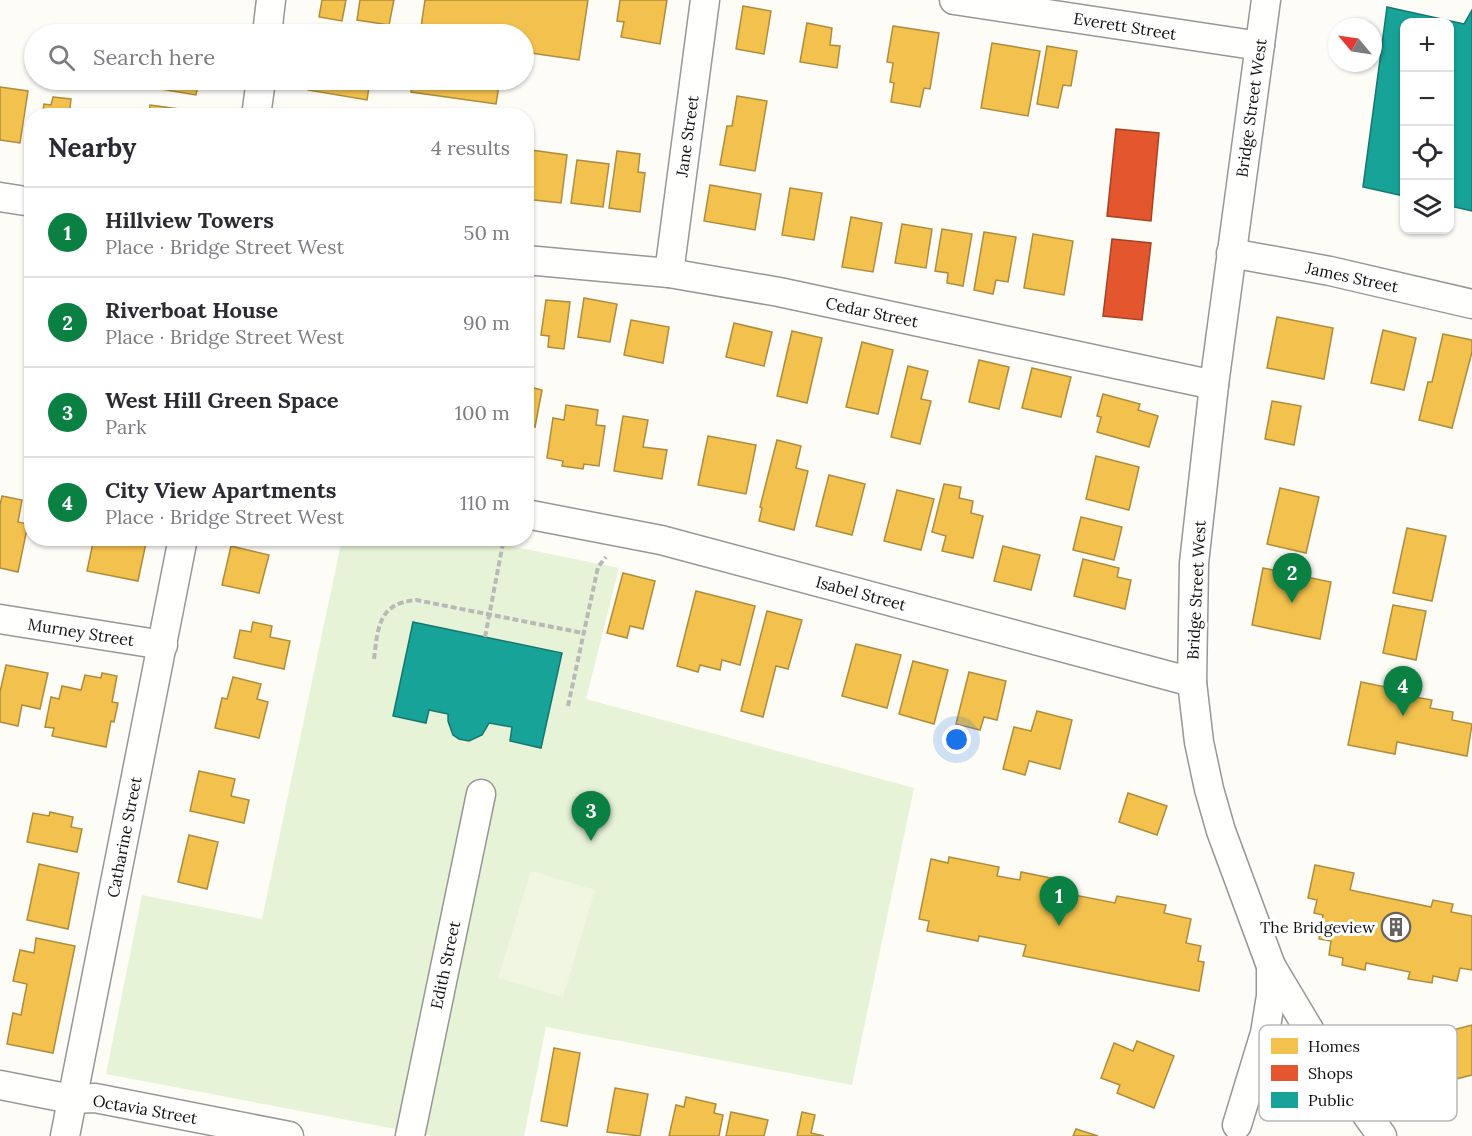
<!DOCTYPE html>
<meta charset="utf-8">
<style>
:root{--surface:#fff;--page:#f7f7f7;--text:#2b2b33;--muted:#7c7c81;--line:#e1e1e2;--accent:#0b8043}
body{margin:0;font-family:Lora,serif;background:var(--page);color:var(--text)}
.controls{position:absolute;right:18px;top:18px;display:grid;overflow:hidden;border-radius:12px;box-shadow:0 2px 4px #0004}
.controls button{width:54px;height:54px;display:grid;place-items:center;padding:0;border:0;border-bottom:2px solid var(--line);background:var(--surface);color:var(--text);font:30px sans-serif}
.compass{position:absolute;left:1328px;top:18px;width:54px;height:54px;border-radius:50%;background:var(--surface);box-shadow:0 2px 4px #0004;rotate:299deg}
.you{position:absolute;left:957px;top:740px;width:21px;height:21px;margin:-15px;border:4px solid #fff;border-radius:50%;background:#1a73e8;box-shadow:0 0 0 9px #1a73e833}
.badge{display:grid;place-items:center;width:39px;height:39px;border-radius:50%;background:var(--accent);color:#fff;font-size:20px;font-weight:700}
.pin{position:absolute;translate:-50% -50px;filter:drop-shadow(0 2px 3px #0008)}
.pin::after{content:'';position:absolute;top:32px;width:21px;height:18px;background:inherit;clip-path:polygon(0 0,100% 0,50% 100%)}
.list{margin:0;padding:0;list-style:none}
h2{display:flex;justify-content:space-between;align-items:center;height:78px;margin:0;padding:0 24px;font-size:26px}
h2 small{font-size:20px;font-weight:400;color:var(--muted)}
.list li{display:grid;grid-template-columns:39px 1fr auto;gap:18px;align-items:center;box-sizing:border-box;height:90px;padding:0 24px;border-top:2px solid var(--line)}
.list b{display:block;font-size:22px;white-space:nowrap}
.list p{margin:0;font-size:20px;white-space:nowrap;color:var(--muted)}
.list em{font-size:20px;font-style:normal;color:var(--muted)}
.icon{flex:none;width:33px;height:33px;fill:none;stroke:currentColor;stroke-width:2;stroke-linecap:round;stroke-linejoin:round}
.map{position:relative;flex:none;width:1472px;height:1136px;overflow:hidden}
.search{position:absolute;background:var(--surface);box-shadow:0 2px 4px #0004;left:24px;top:24px;width:510px;height:66px;display:flex;align-items:center;gap:15px;box-sizing:border-box;padding:0 21px;border-radius:33px;color:var(--muted);font-size:22px}
.panel{position:absolute;background:var(--surface);box-shadow:0 2px 4px #0004;left:24px;top:108px;width:510px;height:438px;border-radius:24px}
.map>svg:first-child{display:block}
.green{fill:#e7f3d7}
.pitch{fill:#f0f6e1}
.homes{fill:#f2c14e;stroke:#ae8c3c;stroke-width:1.5}
.shops{fill:#e4572e;stroke:#a54225;stroke-width:1.5}
.public{fill:#17a398;stroke:#157770;stroke-width:1.5}
.lines{fill:none;stroke-linecap:round;stroke-linejoin:round}
.minor-casing{stroke:#979795;stroke-width:31}
.path{stroke:#b9b9b8;stroke-width:4;stroke-dasharray:6 3;stroke-linecap:butt}
.minor{stroke:#fffffe;stroke-width:28}
.labels{text-anchor:middle;stroke-width:6;stroke-linejoin:round;paint-order:stroke}
.street-label{font-size:16px;fill:#111;stroke:#fff}
.poi-label{font-size:16px;fill:#111;stroke:#fff;text-anchor:end}
.key{fill:#fff;stroke:#b8b8b8;stroke-width:1.5}
.key-label{font-size:16px;fill:#111}
</style>
<div class="map">
<svg width="1472" height="1136" viewBox="0 0 1472 1136">
<rect width="100%" height="100%" fill="#fdfcf7"/>
<path class="green" d="M342 539H476L619 568 586 699 914 788 852 1085 546 1027 524 1136H432L106 1074 142 895 262 919Z"/>
<path class="pitch" d="M531 871 595 890 563 997 498 978Z"/>
<g class="homes">
<path d="M322 0H346L342 21 319 17Z"/>
<path d="M360 0H394L389 25 357 20Z"/>
<path d="M425 0H588L579 60 524 52V34H420Z"/>
<path d="M620 0H667L660 44 621 37 624 22 617 21Z"/>
<path d="M743 6 771 11 764 54 736 49Z"/>
<path d="M807 23 832 28 830 45 840 46 837 68 800 62Z"/>
<path d="M893 26 939 33 930 89 924 88 920 107 891 102 894 83 890 82 893 63 887 62Z"/>
<path d="M992 43 1040 51 1028 116 981 108Z"/>
<path d="M1047 46 1077 51 1071 86 1063 85 1058 108 1037 104Z"/>
<path d="M144 80H199L196 95 142 86Z"/>
<path d="M310 80H370L367 100 308 90Z"/>
<path d="M413 80H500L496 104 411 92Z"/>
<path d="M0 87 28 91 20 143 0 140Z"/>
<path d="M737 96 767 101 755 171 720 165 727 126H732Z"/>
<path d="M53 97 71 99 69 116H42L44 104 51 105Z"/>
<path d="M150 105 193 111 192 116H149Z"/>
<path d="M531 150 567 155 561 203 526 199Z"/>
<path d="M617 151 640 154 638 172 645 173 640 212 609 208Z"/>
<path d="M577 160 609 164 603 207 571 203Z"/>
<path d="M710 185 761 194 755 230 704 221Z"/>
<path d="M790 188 822 193 814 240 782 235Z"/>
<path d="M851 217 882 223 873 272 842 267Z"/>
<path d="M902 224 932 229 926 268 895 263Z"/>
<path d="M942 229 972 234 963 286 947 283 948 273 935 271Z"/>
<path d="M984 232 1016 237 1008 282 996 280 993 294 974 290Z"/>
<path d="M1033 234 1073 241 1064 295 1024 288Z"/>
<path d="M526 295H532L526 336Z"/>
<path d="M584 298 617 304 610 342 578 337Z"/>
<path d="M546 300 570 302 564 349 548 347 549 336 541 335Z"/>
<path d="M1277 317 1333 328 1324 379 1267 368Z"/>
<path d="M631 320 669 327 663 363 624 355Z"/>
<path d="M734 323 772 332 764 366 726 357Z"/>
<path d="M1383 330 1416 338 1404 390 1371 383Z"/>
<path d="M792 331 822 338 807 403 777 396Z"/>
<path d="M1443 334 1472 340V352L1452 428 1419 420 1428 382H1432Z"/>
<path d="M862 342 893 350 878 414 846 407Z"/>
<path d="M979 360 1009 367 999 409 969 402Z"/>
<path d="M908 366 928 371 921 399 931 401 920 444 891 437Z"/>
<path d="M1032 368 1071 377 1061 417 1022 408Z"/>
<path d="M526 386 542 390 535 427 526 425Z"/>
<path d="M1103 394 1140 404 1138 410 1158 416 1149 447 1097 432 1101 417 1097 416Z"/>
<path d="M1272 401 1301 406 1294 445 1265 439Z"/>
<path d="M566 405 598 410 596 425 605 426 599 466 584 464 583 469 562 466 563 461 547 458 553 418 564 420Z"/>
<path d="M623 416 648 420 643 447 667 450 662 479 614 471Z"/>
<path d="M708 436 756 445 746 494 698 485Z"/>
<path d="M777 440 801 446 796 468 808 471 794 530 759 521 762 508 760 507Z"/>
<path d="M1096 456 1139 467 1129 510 1086 499Z"/>
<path d="M829 475 865 484 852 535 816 526Z"/>
<path d="M944 484 961 487 959 498 973 501 971 513 983 516 973 558 942 551 946 536 932 532Z"/>
<path d="M1280 488 1319 497 1306 553 1267 544Z"/>
<path d="M897 490 934 499 921 550 884 541Z"/>
<path d="M2 496 22 500 18 522 28 524 18 572 0 568V505Z"/>
<path d="M1081 517 1122 527 1114 560 1073 550Z"/>
<path d="M1407 528 1446 536 1432 601 1393 593Z"/>
<path d="M94 538H147L138 581 87 571Z"/>
<path d="M231 546 269 555 259 593 222 585Z"/>
<path d="M1003 546 1040 555 1031 590 994 581Z"/>
<path d="M1083 559 1119 568 1117 577 1131 580 1125 609 1074 596Z"/>
<path d="M1263 568 1331 582 1320 639 1252 625Z"/>
<path d="M623 573 655 581 643 629 630 626 627 638 607 633Z"/>
<path d="M696 591 755 606 740 665 722 660 720 670 700 665 698 672 677 666Z"/>
<path d="M1393 605 1426 611 1416 660 1383 653Z"/>
<path d="M767 611 802 620 788 669 776 666 763 717 741 711Z"/>
<path d="M253 622 272 626 270 637 290 641 284 669 234 658 240 630 251 632Z"/>
<path d="M856 644 901 655 887 708 842 696Z"/>
<path d="M913 661 948 670 934 724 899 714Z"/>
<path d="M6 665 48 673 40 709 22 705 18 726 0 722V692Z"/>
<path d="M969 672 1006 681 997 720 984 717 980 730 956 724Z"/>
<path d="M102 673 117 676 112 702 118 703 114 722 111 721 106 747 52 736 54 728 45 727 51 697 59 699 62 686 81 690 85 675 101 678Z"/>
<path d="M233 677 261 684 257 699 268 702 259 738 215 728 222 698 227 699Z"/>
<path d="M1361 682 1410 692 1409 696 1432 700 1430 708 1453 712 1452 720 1472 724 1467 756 1397 742 1395 754 1348 745Z"/>
<path d="M1037 711 1072 720 1060 769 1029 761 1025 775 1003 769 1014 727 1031 731Z"/>
<path d="M199 771 235 779 231 796 249 800 244 823 190 811Z"/>
<path d="M1128 793 1167 806 1157 835 1119 822Z"/>
<path d="M50 812 73 817 71 827 82 829 77 852 27 842 33 813 49 816Z"/>
<path d="M189 835 218 842 207 889 178 882Z"/>
<path d="M949 857 999 867 997 876 1020 880 1021 872 1071 882 1069 894 1115 903 1117 896 1166 905 1164 913 1191 919 1186 943 1201 946 1198 961 1204 962 1199 991 1023 956 1026 945 979 936 978 941 927 931 929 921 919 919 931 859 948 863Z"/>
<path d="M39 864 79 873 68 929 27 920Z"/>
<path d="M1315 865 1354 873 1350 890 1431 907 1433 900 1453 904 1451 912 1472 916V970L1460 968 1457 981 1433 976 1432 983 1408 979 1410 972 1366 963 1365 970 1342 965 1343 958 1329 955 1331 941 1319 939 1323 915 1314 913 1317 900 1308 898Z"/>
<path d="M36 938 75 946 53 1053 7 1044 13 1013 21 1015 27 984 13 981 20 950 34 953Z"/>
<path d="M1472 1025V1075L1456 1079 1445 1032Z"/>
<path d="M1137 1041 1174 1056 1154 1108 1117 1093 1120 1085 1101 1078 1114 1043 1133 1051Z"/>
<path d="M554 1048 580 1053 567 1126 541 1121Z"/>
<path d="M615 1088 648 1094 640 1136 607 1132Z"/>
<path d="M686 1097 716 1104 714 1113 723 1115 719 1136H669L676 1105 684 1107Z"/>
<path d="M731 1112 768 1120 764 1136H726Z"/>
<path d="M802 1112 815 1115 811 1133 824 1136H797Z"/>
<path d="M1076 1129 1098 1136H1073Z"/>
</g>
<g class="shops">
<path d="M1116 129 1159 133 1151 221 1107 216Z"/>
<path d="M1112 239 1151 243 1142 320 1103 316Z"/>
</g>
<g class="public">
<path d="M1387 7 1464 24 1472 10V211L1450 206V22H1404V196L1363 187Z"/>
<path d="M413 622 562 653 541 748 510 741 512 727 489 723 482 735 469 741 459 739 453 735 448 721V714L429 710 426 723 393 716Z"/>
</g>
<g class="lines">
<g class="minor-casing">
<g id="minor">
<path d="M954 0 1260 46"/>
<path d="M1266 0 1214 385 1194 563 1192 682 1199 742 1209 789 1221 831 1271 966 1326 1058 1382 1136"/>
<path d="M267 34 271 0"/>
<path d="M256 116 261 80"/>
<path d="M0 197 32 202"/>
<path d="M1231 253 1330 271 1472 304"/>
<path d="M526 260 669 273 779 292 1214 385"/>
<path d="M669 273 705 0"/>
<path d="M526 514 661 540 1192 682"/>
<path d="M0 619 163 645"/>
<path d="M0 1085 71 1099 95 1098 289 1136"/>
<path d="M1256 1087C1268 1063 1288 1046 1309 1030"/>
<path d="M1237 1125 1265 1033 1271 996V966"/>
<path d="M65 1136 183 538"/>
<path d="M410 1136 481 794"/>
</g>
</g>
<g class="path">
<path d="M485 637 504 538"/>
<path d="M374 659C378 628 378 603 416 600L583 633"/>
<path d="M568 706 598 567 606 557"/>
</g>
<use href="#minor" class="minor"/>
</g>
<defs>
<g id="building-ring" transform="scale(1.5)"><circle r="9.5" fill="#fff" stroke="#646362" stroke-width="1.5"/><path d="M-4-6H4V6H1V3H-1V6H-4ZM-2.5-4.3h1.7v1.8h-1.7ZM.8-4.3h1.7v1.8H.8ZM-2.5-1h1.7V.8h-1.7ZM.8-1h1.7V.8H.8Z" fill="#646362"/></g>
</defs>
<g fill-rule="evenodd">
<use href="#building-ring" x="1396" y="927"/>
</g>
<g class="labels">
<g class="street-label">
<text transform="translate(1125 26) rotate(9)" y="6">Everett Street</text>
<text transform="translate(1251 108) rotate(-82)" y="6">Bridge Street West</text>
<text transform="translate(687 136) rotate(-82)" y="6">Jane Street</text>
<text transform="translate(1352 277) rotate(12)" y="6">James Street</text>
<text transform="translate(872 312) rotate(12)" y="6">Cedar Street</text>
<text transform="translate(1196 590) rotate(-87)" y="6">Bridge Street West</text>
<text transform="translate(861 593) rotate(15)" y="6">Isabel Street</text>
<text transform="translate(81 632) rotate(9)" y="6">Murney Street</text>
<text transform="translate(124 837) rotate(-79)" y="6">Catharine Street</text>
<text transform="translate(445 965) rotate(-78)" y="6">Edith Street</text>
<text transform="translate(145 1109) rotate(10)" y="6">Octavia Street</text>
</g>
<g class="poi-label">
<text x="1375" y="933">The Bridgeview</text>
</g>
</g>
<rect x="1259" y="1025" width="198" height="96" rx="9" class="key"/>
<rect x="1271" y="1038" width="27" height="16" fill="#f2c14e"/>
<rect x="1271" y="1065" width="27" height="16" fill="#e4572e"/>
<rect x="1271" y="1092" width="27" height="16" fill="#17a398"/>
<g class="key-label">
<text x="1308" y="1052">Homes</text>
<text x="1308" y="1079">Shops</text>
<text x="1308" y="1106">Public</text>
</g>
</svg>
<div class="controls">
<button>+</button>
<button>−</button>
<button><svg class="icon" aria-label="locate" viewBox="0 0 24 24"><circle cx="12" cy="12" r="6"/><path d="M12 2v4M12 18v4M2 12h4M18 12h4"/></svg></button>
<button><svg class="icon" aria-label="layers" viewBox="0 0 24 24"><path d="M12 4l9 5-9 5-9-5zM3 14l9 5 9-5"/></svg></button>
</div>
<svg class="compass" viewBox="-18 -18 36 36"><path d="M0-13l5 13h-10z" fill="#e53935"/><path d="M0 13l5-13h-10z" fill="#7c7c81"/></svg>
<div class="you"></div>
<div class="pin badge" style="left:1059px;top:926px">1</div>
<div class="pin badge" style="left:1292px;top:603px">2</div>
<div class="pin badge" style="left:591px;top:841px">3</div>
<div class="pin badge" style="left:1403px;top:716px">4</div>
<div class="search"><svg class="icon" aria-label="search" viewBox="0 0 24 24"><circle cx="10" cy="10" r="6"/><path d="M15 15l6 6"/></svg>Search here</div>
<section class="panel">
<h2>Nearby<small>4 results</small></h2>
<ul class="list">
<li><span class="badge">1</span><div><b>Hillview Towers</b><p>Place · Bridge Street West</p></div><em>50 m</em></li>
<li><span class="badge">2</span><div><b>Riverboat House</b><p>Place · Bridge Street West</p></div><em>90 m</em></li>
<li><span class="badge">3</span><div><b>West Hill Green Space</b><p>Park</p></div><em>100 m</em></li>
<li><span class="badge">4</span><div><b>City View Apartments</b><p>Place · Bridge Street West</p></div><em>110 m</em></li>
</ul>
</section>
</div>
